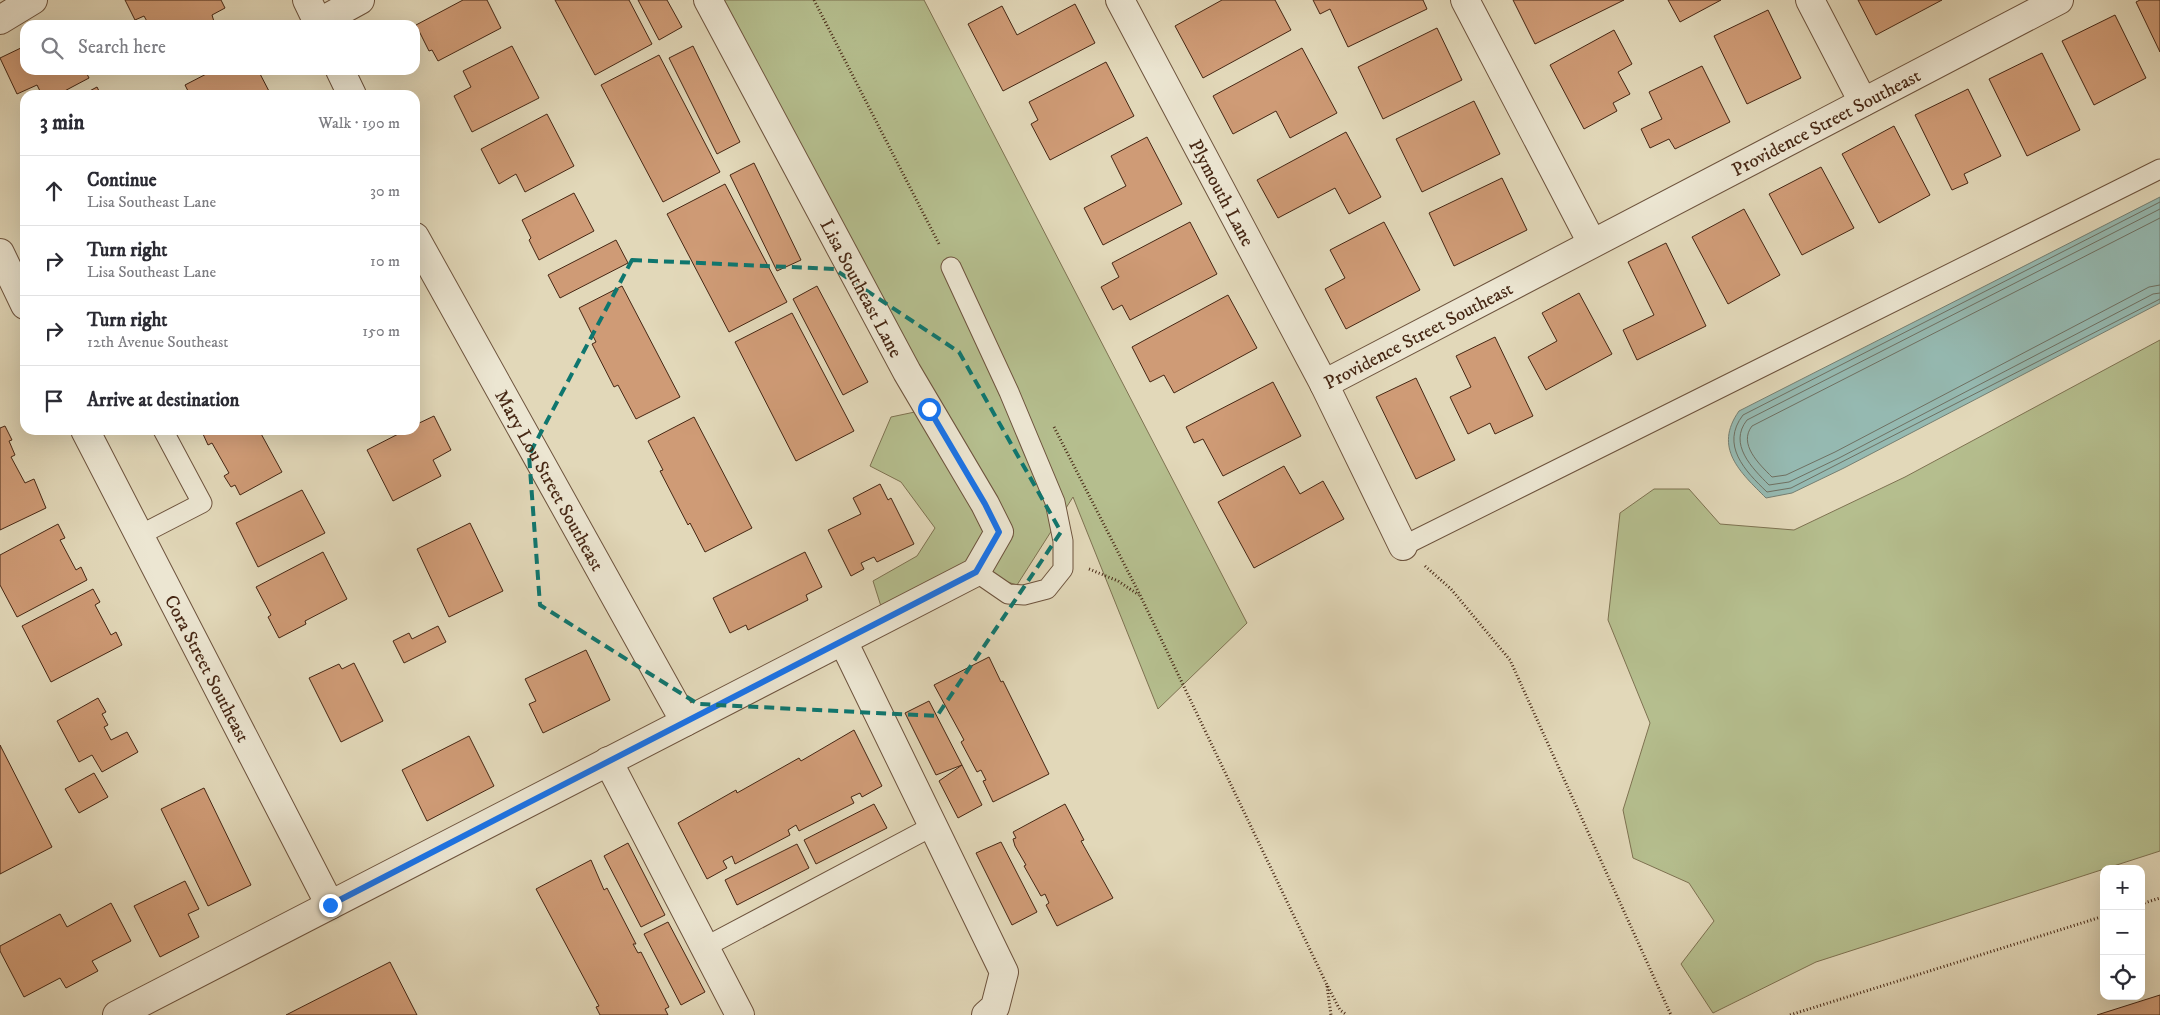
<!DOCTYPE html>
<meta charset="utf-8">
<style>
:root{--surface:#fff;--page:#f2f2f3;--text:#2b2b33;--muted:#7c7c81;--line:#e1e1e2}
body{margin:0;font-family:"IM FELL DW Pica",serif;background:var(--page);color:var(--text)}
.controls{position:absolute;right:15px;bottom:15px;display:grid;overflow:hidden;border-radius:10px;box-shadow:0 5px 20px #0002}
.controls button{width:45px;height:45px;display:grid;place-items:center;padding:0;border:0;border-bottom:1px solid var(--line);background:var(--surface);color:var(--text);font:25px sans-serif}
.stop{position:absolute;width:15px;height:15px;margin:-11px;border:4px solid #1a73e8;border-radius:50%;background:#fff}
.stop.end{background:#1a73e8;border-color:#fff;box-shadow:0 1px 5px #0008}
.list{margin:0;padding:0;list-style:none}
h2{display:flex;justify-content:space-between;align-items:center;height:65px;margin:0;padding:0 20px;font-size:21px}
h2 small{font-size:16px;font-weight:400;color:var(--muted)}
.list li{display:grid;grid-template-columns:32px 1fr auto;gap:15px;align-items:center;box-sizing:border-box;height:70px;padding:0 20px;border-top:1px solid var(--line)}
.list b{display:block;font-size:19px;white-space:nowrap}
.list p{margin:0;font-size:16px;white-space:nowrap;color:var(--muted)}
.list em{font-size:16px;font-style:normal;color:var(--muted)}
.icon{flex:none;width:28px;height:28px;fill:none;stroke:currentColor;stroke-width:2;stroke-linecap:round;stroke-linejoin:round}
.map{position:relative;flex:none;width:2160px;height:1015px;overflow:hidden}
.search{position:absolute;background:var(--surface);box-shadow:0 5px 20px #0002;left:20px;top:20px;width:400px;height:55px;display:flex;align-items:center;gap:12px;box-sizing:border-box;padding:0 18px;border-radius:15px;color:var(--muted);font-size:19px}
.panel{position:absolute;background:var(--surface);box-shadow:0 5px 20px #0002;left:20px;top:90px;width:400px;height:345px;border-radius:15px}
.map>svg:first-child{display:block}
.green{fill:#b5be8e;stroke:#7e7251}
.water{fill:#95b9b1;stroke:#757f72}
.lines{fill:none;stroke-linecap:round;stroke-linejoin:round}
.shore{stroke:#6e7062;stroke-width:1}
.building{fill:#cf9b76;stroke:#462714}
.service-casing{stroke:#6d533d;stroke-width:21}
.minor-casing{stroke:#6d533d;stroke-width:30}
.path{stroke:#462714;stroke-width:3;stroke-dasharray:1 2.5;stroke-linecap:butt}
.service{stroke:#ece6d2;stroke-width:19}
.minor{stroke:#ece6d2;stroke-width:28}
.route{stroke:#1a73e8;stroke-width:6}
.marked{fill:none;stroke:#0f766e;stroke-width:4;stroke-dasharray:10 6;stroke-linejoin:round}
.labels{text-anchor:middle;stroke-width:4;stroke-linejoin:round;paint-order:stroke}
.street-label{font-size:19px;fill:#462714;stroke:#ece6d2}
</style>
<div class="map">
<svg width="2160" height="1015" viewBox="0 0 2160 1015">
<rect width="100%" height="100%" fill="#e2d8b9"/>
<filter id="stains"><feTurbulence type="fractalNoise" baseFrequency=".004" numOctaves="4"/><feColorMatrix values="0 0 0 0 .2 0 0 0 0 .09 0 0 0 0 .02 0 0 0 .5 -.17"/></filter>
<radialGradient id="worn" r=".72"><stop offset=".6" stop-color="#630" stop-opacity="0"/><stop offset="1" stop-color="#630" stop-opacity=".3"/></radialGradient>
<g class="green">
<path d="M708 0H924L1247 623 1158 709 1073 497 1017 585 975 572 885 619 873 581 917 556 935 528 901 482 870 466 891 417 929 409Z"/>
<path d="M2160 340V851L1816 962 1713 1013 1681 964 1714 921 1689 883 1633 858 1623 810 1650 723 1608 620 1620 513 1654 489H1689L1720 524 1794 530 1905 477Z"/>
</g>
<path class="water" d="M2160 197V303L1844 468 1792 493 1766 498C1740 472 1713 448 1739 411Z"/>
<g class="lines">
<g class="shore">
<path d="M2160 202 1743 415C1720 445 1745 471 1767 492L1791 488 2160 299"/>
<path d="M2160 209 1747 420C1728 444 1752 468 1769 485L1789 482 1839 458 2153 294 2160 293"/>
<path d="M2160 218 1752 426C1738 444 1759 464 1772 477L1786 475 1835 452 2149 287 2160 285"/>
</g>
</g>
<g class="building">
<path d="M125 0H221L225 8 212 15 215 25H149L144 16 135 20Z"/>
<path d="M463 0H487L501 28 438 61 432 50 429 51 416 25Z"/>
<path d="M555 0H629L652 44 595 75Z"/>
<path d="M638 0H667L682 27 659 40Z"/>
<path d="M1222 0H1275L1291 30 1203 78 1175 26Z"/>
<path d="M1313 0H1423L1427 9 1348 47 1330 9 1320 14Z"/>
<path d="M1513 0H1624L1535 44Z"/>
<path d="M1668 0H1721L1680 22Z"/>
<path d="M1858 0H1942L1876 35Z"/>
<path d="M2140 0H2160V52L2136 2Z"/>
<path d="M1075 4 1095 43 1003 91 968 24 1002 6 1017 35Z"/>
<path d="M1768 10 1801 78 1747 104 1714 36Z"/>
<path d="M2115 15 2146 78 2094 105 2062 41Z"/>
<path d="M1437 28 1462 80 1383 119 1358 67Z"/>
<path d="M1614 30 1632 64 1618 72 1630 94 1613 103 1617 111 1584 129 1550 65Z"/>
<path d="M25 46V70H85L89 78 57 95H42L37 85 17 94 0 58Z"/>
<path d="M512 46 539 98 472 132 454 96 471 87 463 71Z"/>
<path d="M693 46 740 142 717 154 669 58Z"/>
<path d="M1302 48 1337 113 1290 138 1276 111 1233 134 1213 96Z"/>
<path d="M2042 53 2080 130 2027 156 1989 79Z"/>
<path d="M659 55 720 172 663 202 601 85Z"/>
<path d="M1106 62 1134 116 1050 160 1031 124 1038 120 1029 102Z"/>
<path d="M1702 66 1730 122 1675 149 1669 139 1650 148 1641 129 1662 119 1649 92Z"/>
<path d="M214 70H238L241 74 249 70H258L271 95H190L185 85Z"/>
<path d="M97 87 101 95H82Z"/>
<path d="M1968 89 2001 156 1964 174 1968 183 1952 190 1915 115Z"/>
<path d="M1474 101 1500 154 1422 192 1396 139Z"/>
<path d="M547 114 574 166 525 192 516 174 499 184 481 149Z"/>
<path d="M1894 126 1930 195 1879 223 1842 154Z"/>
<path d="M1346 132 1381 197 1349 214 1335 188 1278 218 1257 180Z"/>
<path d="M1147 137 1182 204 1103 245 1084 208 1126 186 1111 156Z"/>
<path d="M754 163 801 260 777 271 730 175Z"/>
<path d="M1821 167 1854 228 1802 255 1769 194Z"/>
<path d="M1502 178 1527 230 1454 266 1429 213Z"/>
<path d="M725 184 787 302 729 332 667 214Z"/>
<path d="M574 193 594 231 539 260 529 240 531 238 522 220Z"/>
<path d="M1744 209 1780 275 1728 304 1692 237Z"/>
<path d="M1190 222 1217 274 1130 320 1122 305 1113 310 1101 287 1119 277 1112 263Z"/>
<path d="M1384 222 1420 290 1346 329 1325 289 1345 278 1330 250Z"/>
<path d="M616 240 628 263 560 298 548 275Z"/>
<path d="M1666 243 1706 326 1637 360 1623 330 1654 315 1628 262Z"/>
<path d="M622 286 680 397 636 419 618 385 614 387 592 344 596 342 579 308Z"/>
<path d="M817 286 868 382 843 395 793 299Z"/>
<path d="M1579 293 1612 354 1546 390 1528 357 1557 341 1542 313Z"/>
<path d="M1228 295 1257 348 1174 393 1164 375 1150 382 1132 347Z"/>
<path d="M792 313 854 431 796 461 735 342Z"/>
<path d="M1495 337 1533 416 1495 434 1490 423 1468 434 1450 397 1471 387 1456 356Z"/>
<path d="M1416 378 1455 460 1416 479 1376 397Z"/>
<path d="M1273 382 1301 436 1223 476 1203 439 1194 443 1186 427Z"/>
<path d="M434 416 451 450 433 460 441 476 393 501 367 450 406 430H415V425Z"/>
<path d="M694 417 752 528 705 552 690 523 688 525 660 471 663 470 648 441Z"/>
<path d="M5 426 12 440 9 441 15 455 11 457 25 483 34 479 46 508 0 530V428Z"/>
<path d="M206 430H259L282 472 240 495 235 485 231 487 224 476 229 473 212 443 208 445 203 434 207 432Z"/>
<path d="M1284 466 1300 494 1323 481 1344 519 1254 568 1218 502Z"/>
<path d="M880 484 888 500 891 498 914 544 877 562 874 557 861 563 864 569 851 576 828 530 861 514 853 498Z"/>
<path d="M302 490 325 533 258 567 236 523Z"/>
<path d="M470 523 503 591 449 617 417 549Z"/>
<path d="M58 524 65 538 60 540 76 570 81 567 87 580 17 617 0 585V555Z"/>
<path d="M323 552 347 599 305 621 306 624 279 638 268 617 271 615 256 587Z"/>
<path d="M805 552 822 587 806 595 808 600 748 630 746 625 730 633 713 598Z"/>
<path d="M93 589 100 602 95 605 111 635 116 632 122 645 51 682 22 626Z"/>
<path d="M438 626 446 642 404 663 393 641 409 633 412 639Z"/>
<path d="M586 650 610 700 543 733 529 704 536 701 525 679Z"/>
<path d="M989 657 1001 682 1003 681 1049 774 993 802 983 781 986 780 981 770 977 772 961 742 964 740 934 685Z"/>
<path d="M354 663 383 721 341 742 309 678 339 664 342 669Z"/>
<path d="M98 698 106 712 102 714 108 725 104 727 111 740 127 732 138 752 102 772 92 755 79 762 57 721Z"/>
<path d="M929 701 962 765 936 775 905 713Z"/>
<path d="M854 730 882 786 862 797 860 793 851 797 854 803 799 831 796 825 788 830 790 835 735 864 732 856 723 861 727 868 707 879 678 823 736 790 737 793 799 758 801 761Z"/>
<path d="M469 736 494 786 427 821 402 770Z"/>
<path d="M0 745 52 847 0 874Z"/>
<path d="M962 765 982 805 958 818 939 781Z"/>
<path d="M94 773 108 797 79 813 65 789Z"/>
<path d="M204 788 251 885 208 906 161 809Z"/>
<path d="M874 804 887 828 816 864 804 840Z"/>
<path d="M1065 804 1084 840 1081 841 1113 898 1057 926 1046 905 1049 903 1045 894 1041 896 1024 866 1026 865 1015 846 1013 839 1016 838 1013 832Z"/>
<path d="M1001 842 1037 912 1012 925 976 853Z"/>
<path d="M628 843 665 915 641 927 604 856Z"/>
<path d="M797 844 809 868 737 905 725 880Z"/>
<path d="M591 860 604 890 607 888 636 944H633L638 953 641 952 669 1007 665 1009 668 1015H600L596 1007 599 1006 536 889Z"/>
<path d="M185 881 199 909 188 914 199 937 160 957 134 906Z"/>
<path d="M111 903 131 941 92 961 98 971 66 988 60 978 24 997 0 951V946L60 914 67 927Z"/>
<path d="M668 922 705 992 681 1005 644 934Z"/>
<path d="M390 962 417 1015H286Z"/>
<path d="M2160 995V1015H2097Z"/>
</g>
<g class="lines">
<g class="service-casing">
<g id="service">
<path d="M951 267 1009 392 1055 502 1063 541V569L1047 589 1024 595 1008 594 976 572"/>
<path d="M140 535 202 503 163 430"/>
<path d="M1403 546 2160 169"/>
<path d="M705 947 933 826"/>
</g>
</g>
<g class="minor-casing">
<g id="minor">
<path d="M307 0 319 25"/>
<path id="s1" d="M1120 0 1324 384 1403 546"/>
<path d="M1465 0 1592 243"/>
<path d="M1810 0 1863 102"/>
<path d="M0 20 33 0"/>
<path d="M318 23 360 0"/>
<path d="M340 70 352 95"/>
<path id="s2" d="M415 237 685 722"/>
<path d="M0 253 25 305"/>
<path id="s3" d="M1324 384 2059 0"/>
<path id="s4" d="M85 430 330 905"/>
<path d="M843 641 1004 972 995 1007 986 1015"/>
<path d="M608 761 740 1015"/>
<path d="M117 1015 976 572 999 532 985 504 907 372 708 0"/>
</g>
</g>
<g class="path">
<path d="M814 0 939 244"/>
<path d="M1054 427 1140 595 1326 983 1340 1010 1347 1015"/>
<path d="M1425 566 1451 589 1510 660 1671 1015"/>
<path d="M1089 569 1118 581 1139 595"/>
<path d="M2141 904 2160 898"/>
<path d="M1327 986 1331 1015"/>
<path d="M1790 1015 2104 916"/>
</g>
<use href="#service" class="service"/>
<use href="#minor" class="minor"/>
</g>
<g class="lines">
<path class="route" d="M330 905 976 572 999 532 985 504 929 409"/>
</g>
<path class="marked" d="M632 260 834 269 959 352 1061 532 937 716 698 704 540 605 529 455Z"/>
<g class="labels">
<g class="street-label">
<text dy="7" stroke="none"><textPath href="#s3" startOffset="566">Providence Street Southeast</textPath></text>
<text dy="7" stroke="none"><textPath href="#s1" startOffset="218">Plymouth Lane</textPath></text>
<text transform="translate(862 288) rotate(62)" y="7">Lisa Southeast Lane</text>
<text dy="7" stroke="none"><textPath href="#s3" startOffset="106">Providence Street Southeast</textPath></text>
<text dy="7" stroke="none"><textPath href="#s2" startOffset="278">Mary Lou Street Southeast</textPath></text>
<text dy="7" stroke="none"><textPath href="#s4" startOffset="268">Cora Street Southeast</textPath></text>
</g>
</g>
<rect width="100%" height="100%" filter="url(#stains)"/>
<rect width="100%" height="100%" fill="url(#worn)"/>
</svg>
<div class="controls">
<button>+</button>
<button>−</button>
<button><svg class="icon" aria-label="locate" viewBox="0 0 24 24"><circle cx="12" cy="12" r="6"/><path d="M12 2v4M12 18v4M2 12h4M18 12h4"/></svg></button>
</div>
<div class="stop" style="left:929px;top:409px"></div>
<div class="stop end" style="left:330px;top:905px"></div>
<div class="search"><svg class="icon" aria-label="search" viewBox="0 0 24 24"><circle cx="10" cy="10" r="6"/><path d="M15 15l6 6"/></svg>Search here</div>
<section class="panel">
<h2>3 min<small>Walk · 190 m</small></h2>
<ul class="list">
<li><svg class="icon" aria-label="ahead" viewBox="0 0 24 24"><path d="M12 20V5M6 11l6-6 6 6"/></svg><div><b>Continue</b><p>Lisa Southeast Lane</p></div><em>30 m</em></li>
<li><svg class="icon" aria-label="right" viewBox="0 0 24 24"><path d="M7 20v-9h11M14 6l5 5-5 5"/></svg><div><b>Turn right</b><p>Lisa Southeast Lane</p></div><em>10 m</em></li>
<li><svg class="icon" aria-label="right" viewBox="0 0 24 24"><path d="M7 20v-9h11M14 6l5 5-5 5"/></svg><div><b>Turn right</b><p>12th Avenue Southeast</p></div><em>150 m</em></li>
<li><svg class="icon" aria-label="arrive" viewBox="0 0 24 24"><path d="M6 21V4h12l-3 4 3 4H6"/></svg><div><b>Arrive at destination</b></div></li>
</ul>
</section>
</div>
